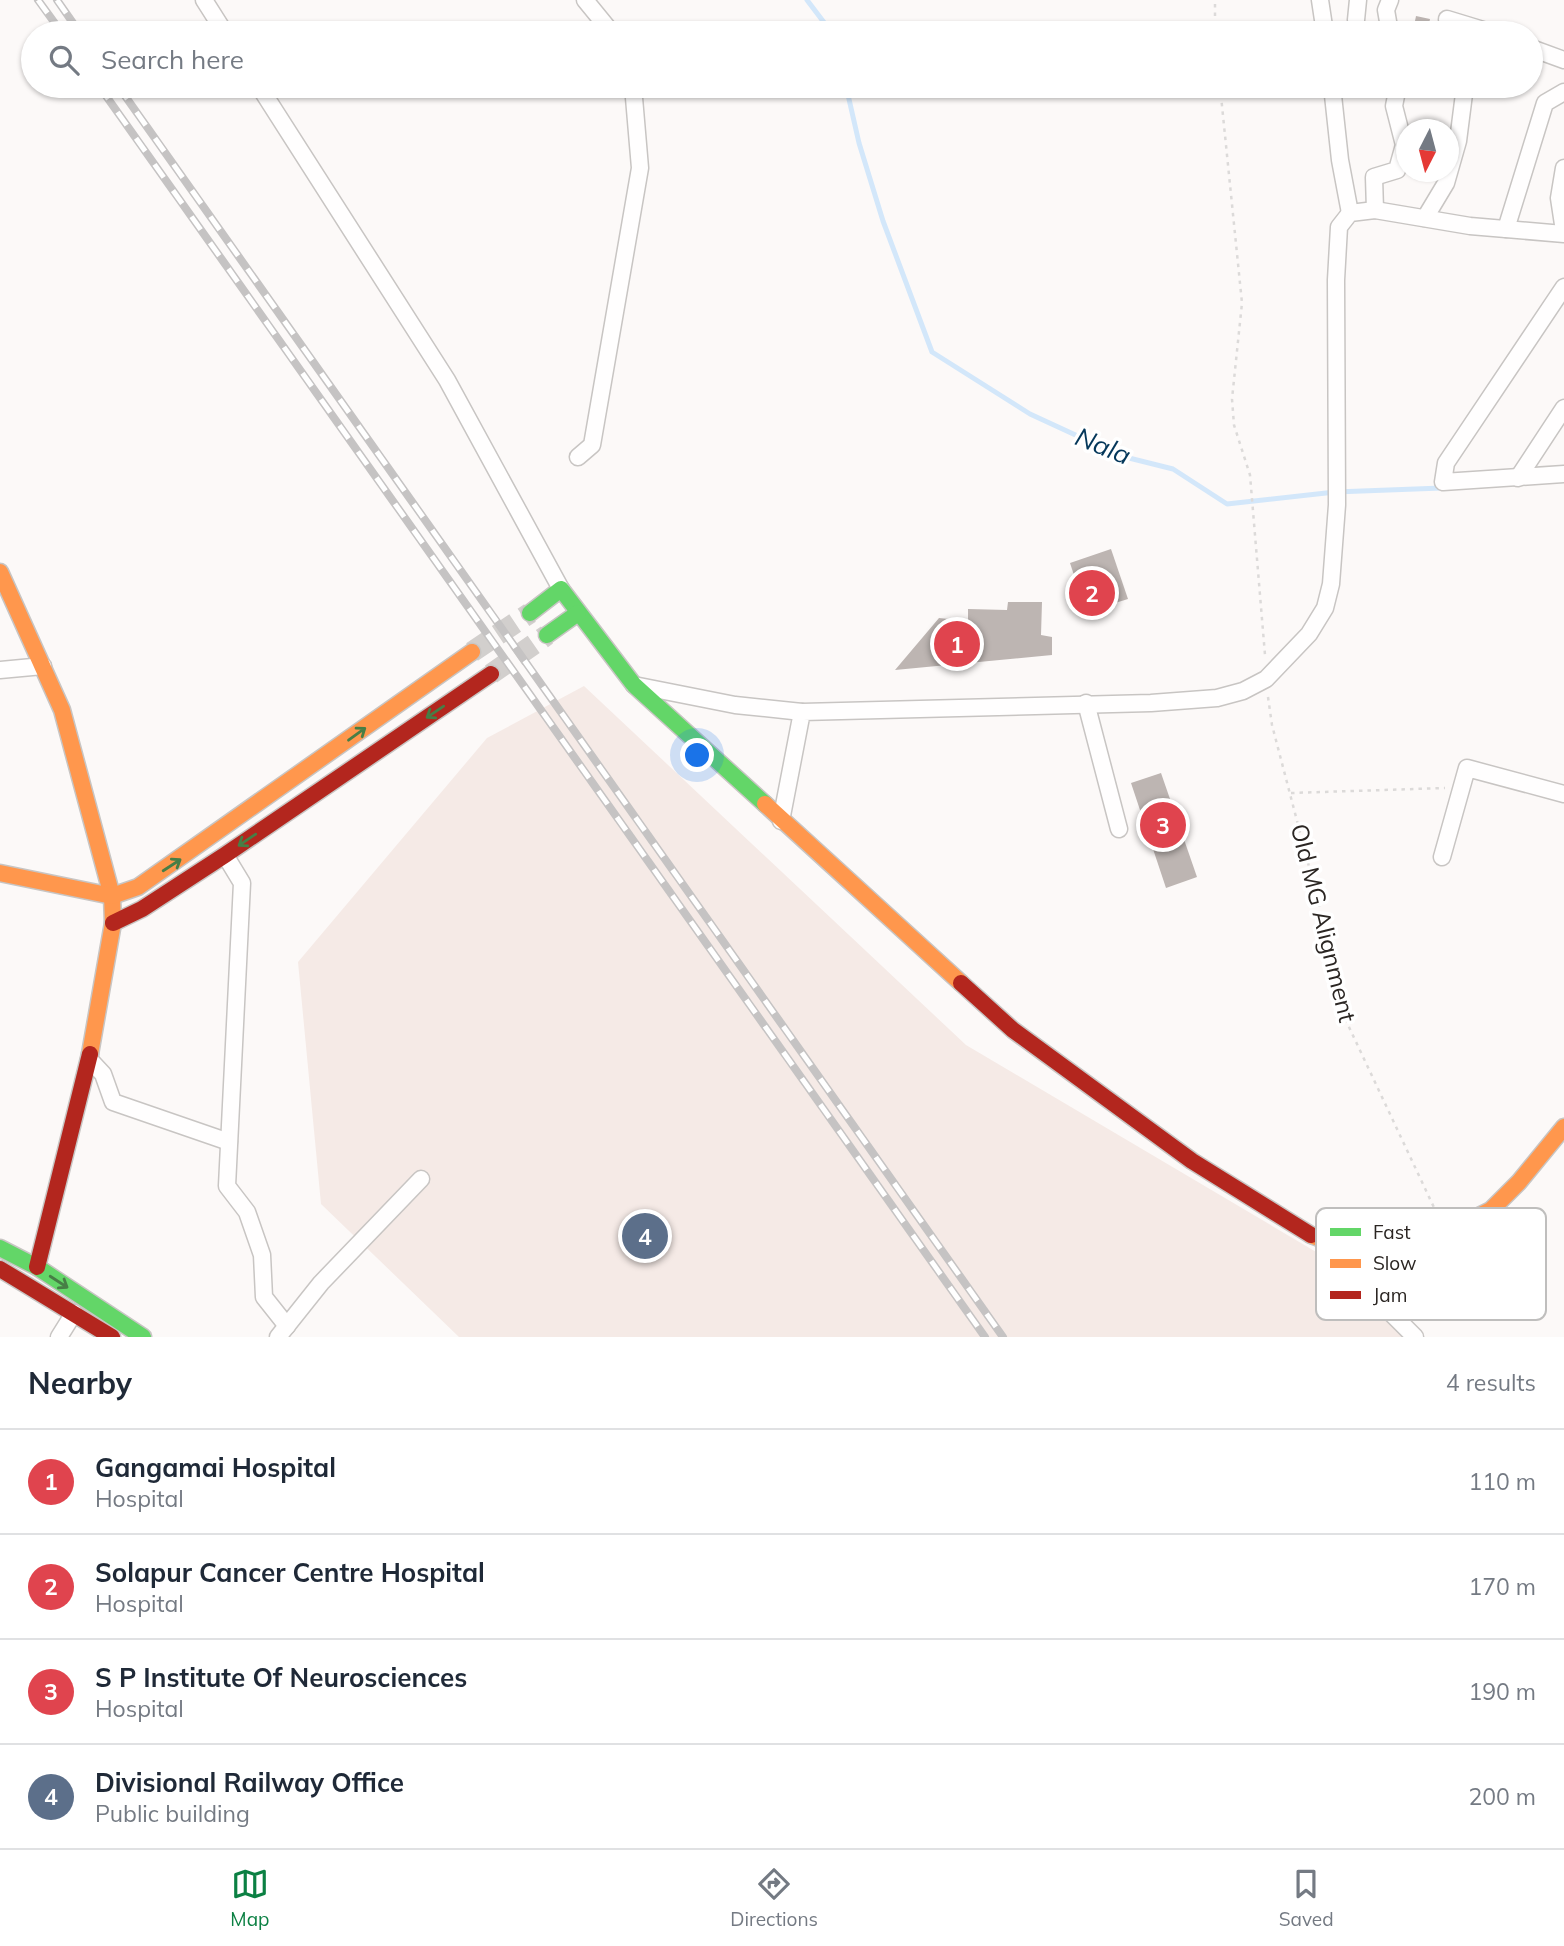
<!DOCTYPE html>
<style>
:root{--surface:#fff;--page:#f2f2f3;--text:#1f2937;--muted:#747a83;--line:#e0e1e3;--accent:#0b8043}
body{margin:0;font-family:Mulish,sans-serif;background:var(--page);color:var(--text)}
.compass{position:absolute;left:1396px;top:119px;width:63px;height:63px;border-radius:50%;background:var(--surface);box-shadow:0 2px 5px #0004;rotate:186deg}
.you{position:absolute;left:698px;top:756px;width:24px;height:24px;margin:-18px;border:5px solid #fff;border-radius:50%;background:#1a73e8;box-shadow:0 0 0 10px #1a73e833}
.badge{display:grid;place-items:center;width:46px;height:46px;border-radius:50%;background:var(--accent);color:#fff;font-size:23px;font-weight:700}
.pin{position:absolute;translate:-50% -50%;border:4px solid #fff;box-shadow:0 2px 7px #0006}
.list{margin:0;padding:0;list-style:none}
h2{display:flex;justify-content:space-between;align-items:center;height:91px;margin:0;padding:0 28px;font-size:30px}
h2 small{font-size:23px;font-weight:400;color:var(--muted)}
.list li{display:grid;grid-template-columns:46px 1fr auto;gap:21px;align-items:center;box-sizing:border-box;height:105px;padding:0 28px;border-top:2px solid var(--line)}
.list b{display:block;font-size:26px;white-space:nowrap}
.list p{margin:0;font-size:23px;white-space:nowrap;color:var(--muted)}
.list em{font-size:23px;font-style:normal;color:var(--muted)}
.icon{flex:none;width:38px;height:38px;fill:none;stroke:currentColor;stroke-width:2;stroke-linecap:round;stroke-linejoin:round}
.map{position:relative;flex:none;width:1564px;height:1337px;overflow:hidden}
.search{position:absolute;background:var(--surface);box-shadow:0 2px 5px #0004;left:21px;right:21px;top:21px;height:77px;display:flex;align-items:center;gap:18px;box-sizing:border-box;padding:0 24px;border-radius:38px;color:var(--muted);font-size:26px}
.sheet{height:511px;background:var(--surface)}
nav{display:flex;justify-content:space-around;align-items:center;box-sizing:border-box;height:98px;border-top:2px solid var(--line);background:var(--surface);font-size:19px;color:var(--muted)}
nav a{display:grid;justify-items:center;gap:4px}
nav .on{color:var(--accent)}
.map>svg:first-child{display:block}
.built{fill:#f5eae6}
.lines{fill:none;stroke-linecap:round;stroke-linejoin:round}
.stream{stroke:#d3e7fa;stroke-width:5}
.building{fill:#bdb5b2}
.secondary-tunnel{stroke:#d2cfcd;stroke-width:21;stroke-dasharray:21 10;stroke-linecap:butt}
.street-casing{stroke:#c8c5c3;stroke-width:19}
.fast-casing{stroke:#c8c5c3;stroke-width:19}
.slow-casing{stroke:#c8c5c3;stroke-width:19}
.jam-casing{stroke:#c8c5c3;stroke-width:19}
.path{stroke:#dcdad9;stroke-width:2.5;stroke-dasharray:3.5 5;stroke-linecap:butt}
.street{stroke:#fffefe;stroke-width:16}
.fast{stroke:#63d668;stroke-width:16}
.slow{stroke:#ff974d;stroke-width:16}
.jam{stroke:#b3261e;stroke-width:16}
.rail-casing{stroke:#c5c3c3;stroke-width:8}
.rail{stroke:#fff;stroke-width:5;stroke-dasharray:16;stroke-linecap:butt}
.oneway{stroke:#477e46}
.labels{text-anchor:middle;stroke-width:7;stroke-linejoin:round;paint-order:stroke}
.street-label{font-size:24px;fill:#2b2623;stroke:#fff}
.water-label{font-size:26px;font-style:italic;fill:#04375a;stroke:#fff}
.key{fill:#fff;stroke:#bfbebd;stroke-width:2}
.key-label{font-size:19px;fill:#2b2623}
</style>
<div class="map">
<svg width="1564" height="1337" viewBox="0 0 1564 1337">
<rect width="100%" height="100%" fill="#fcf9f8"/>
<path class="built" d="M584 686 966 1045 1367 1282 1421 1337H459L321 1204 298 962 487 738Z"/>
<g class="lines">
<g class="stream">
<path d="M807 0 832 33"/>
<path d="M846 86 859 143 883 221 932 352 1030 414 1121 456 1173 469 1227 504 1335 492 1442 488"/>
</g>
</g>
<g class="building">
<path d="M1416 16 1430 19 1427 33 1413 31Z"/>
<path d="M1111 549 1128 599 1086 612 1070 563Z"/>
<path d="M1008 602H1042L1041 635 1052 637V655L895 670 939 618 968 621V609L1007 610Z"/>
<path d="M1161 773 1197 877 1166 888 1131 783Z"/>
</g>
<g class="lines">
<g class="secondary-tunnel">
<path d="M472 652 530 613"/>
<path d="M491 674 547 635"/>
</g>
<g class="street-casing">
<g id="street">
<path d="M204 0 225 33"/>
<path d="M585 0 612 33"/>
<path d="M1320 0 1325 33"/>
<path d="M1390 0 1386 10 1390 33"/>
<path d="M1447 19 1493 33"/>
<path d="M1356 20 1358 0"/>
<path d="M1531 48 1564 60"/>
<path d="M259 86 447 380 561 589"/>
<path d="M1332 86 1340 160 1350 213"/>
<path d="M1564 168 1559 198 1564 231"/>
<path d="M1375 210 1374 177 1397 170 1404 145 1394 106 1398 86"/>
<path d="M1425 218 1446 183 1458 141 1465 86"/>
<path d="M1506 229 1545 103 1564 92"/>
<path d="M1564 287 1446 463 1443 482 1564 474"/>
<path d="M578 457 592 445 640 168 633 86"/>
<path d="M1518 478 1564 408"/>
<path d="M0 670 43 666"/>
<path d="M634 685 735 705 802 712"/>
<path d="M1086 703 1119 829"/>
<path d="M781 821 802 712 1151 703 1217 698 1243 691 1266 679 1309 634 1325 608 1331 584 1337 505 1336 280 1339 227 1350 213 1375 210 1470 226 1564 234"/>
<path d="M225 855 242 883 227 1186 247 1212 262 1255 264 1297 287 1326"/>
<path d="M1442 857 1467 768 1564 794"/>
<path d="M89 1059 103 1074 113 1102 229 1142"/>
<path d="M1343 1250 1364 1286 1415 1337"/>
<path d="M59 1337 74 1313"/>
<path d="M278 1337 321 1283 421 1179"/>
</g>
</g>
<g class="fast-casing">
<g id="fast">
<path d="M530 613 561 589 634 685 765 804"/>
<path d="M547 635 578 613"/>
<path d="M0 1248 37 1267 143 1337"/>
</g>
</g>
<g class="slow-casing">
<g id="slow">
<path d="M0 572 62 710 112 896 113 923 90 1054"/>
<path d="M765 804 961 983"/>
<path d="M0 873 112 896 138 887 472 652"/>
<path d="M1311 1235 1367 1257H1391L1414 1248 1491 1210 1519 1182 1564 1127"/>
</g>
</g>
<g class="jam-casing">
<g id="jam">
<path d="M113 923 142 909 225 855 491 674"/>
<path d="M961 983 1013 1030 1192 1161 1311 1235"/>
<path d="M37 1267 90 1054"/>
<path d="M0 1269 112 1337"/>
</g>
</g>
<g class="path">
<path d="M1215 33V0"/>
<path d="M1220 86 1242 303 1232 399 1234 425 1250 475 1265 655"/>
<path d="M1268 697 1272 725 1325 928 1336 990 1349 1027 1438 1216"/>
<path d="M1291 793 1445 788"/>
</g>
<use href="#street" class="street"/>
<use href="#fast" class="fast"/>
<use href="#slow" class="slow"/>
<use href="#jam" class="jam"/>
<g class="rail-casing">
<g id="rail">
<path d="M38 0 62 33"/>
<path d="M57 0 80 33"/>
<path d="M99 86 985 1337"/>
<path d="M118 86 1003 1337"/>
</g>
</g>
<use href="#rail" class="rail"/>
</g>
<defs><path id="oneway-shaft" d="M-6 0H5M1.5-3L5.5 0L1.5 3" fill="none" stroke-width="1.6" stroke-linecap="round" stroke-linejoin="round" transform="scale(1.75)"/></defs>
<g class="oneway">
<use href="#oneway-shaft" transform="translate(435 712) rotate(146)"/>
<use href="#oneway-shaft" transform="translate(357 734) rotate(-36)"/>
<use href="#oneway-shaft" transform="translate(247 840) rotate(146)"/>
<use href="#oneway-shaft" transform="translate(172 865) rotate(-33)"/>
<use href="#oneway-shaft" transform="translate(59 1282) rotate(33)"/>
</g>
<g class="labels">
<g class="street-label">
<text transform="translate(1323 923) rotate(76)" y="8">Old MG Alignment</text>
</g>
<g class="water-label">
<text transform="translate(1103 446) rotate(22)" y="9">Nala</text>
</g>
</g>
<rect x="1316" y="1208" width="230" height="112" rx="10" class="key"/>
<rect x="1330" y="1228" width="31" height="8" fill="#63d668"/>
<rect x="1330" y="1259" width="31" height="9" fill="#ff974d"/>
<rect x="1330" y="1291" width="31" height="8" fill="#b3261e"/>
<g class="key-label">
<text x="1373" y="1239">Fast</text>
<text x="1373" y="1270">Slow</text>
<text x="1373" y="1302">Jam</text>
</g>
</svg>
<svg class="compass" viewBox="-18 -18 36 36"><path d="M0-13l5 13h-10z" fill="#e53935"/><path d="M0 13l5-13h-10z" fill="#747a83"/></svg>
<div class="you"></div>
<div class="pin badge" style="left:957px;top:644px;background:#e0444e">1</div>
<div class="pin badge" style="left:1092px;top:593px;background:#e0444e">2</div>
<div class="pin badge" style="left:1163px;top:825px;background:#e0444e">3</div>
<div class="pin badge" style="left:645px;top:1236px;background:#5c6f8a">4</div>
<div class="search"><svg class="icon" aria-label="search" viewBox="0 0 24 24"><circle cx="10" cy="10" r="6"/><path d="M15 15l6 6"/></svg>Search here</div>
</div>
<section class="sheet">
<h2>Nearby<small>4 results</small></h2>
<ul class="list">
<li><span class="badge" style="background:#e0444e">1</span><div><b>Gangamai Hospital</b><p>Hospital</p></div><em>110 m</em></li>
<li><span class="badge" style="background:#e0444e">2</span><div><b>Solapur Cancer Centre Hospital</b><p>Hospital</p></div><em>170 m</em></li>
<li><span class="badge" style="background:#e0444e">3</span><div><b>S P Institute Of Neurosciences</b><p>Hospital</p></div><em>190 m</em></li>
<li><span class="badge" style="background:#5c6f8a">4</span><div><b>Divisional Railway Office</b><p>Public building</p></div><em>200 m</em></li>
</ul>
</section>
<nav>
<a class="on"><svg class="icon" aria-label="map" viewBox="0 0 24 24"><path d="M3 6l6-2 6 2 6-2v14l-6 2-6-2-6 2zM9 4v14M15 6v14"/></svg>Map</a>
<a><svg class="icon" aria-label="directions" viewBox="0 0 24 24"><path d="M12 3l9 9-9 9-9-9zM9 14v-3h6M13 9l2 2-2 2"/></svg>Directions</a>
<a><svg class="icon" aria-label="saved" viewBox="0 0 24 24"><path d="M7 4h10v16l-5-4-5 4z"/></svg>Saved</a>
</nav>
